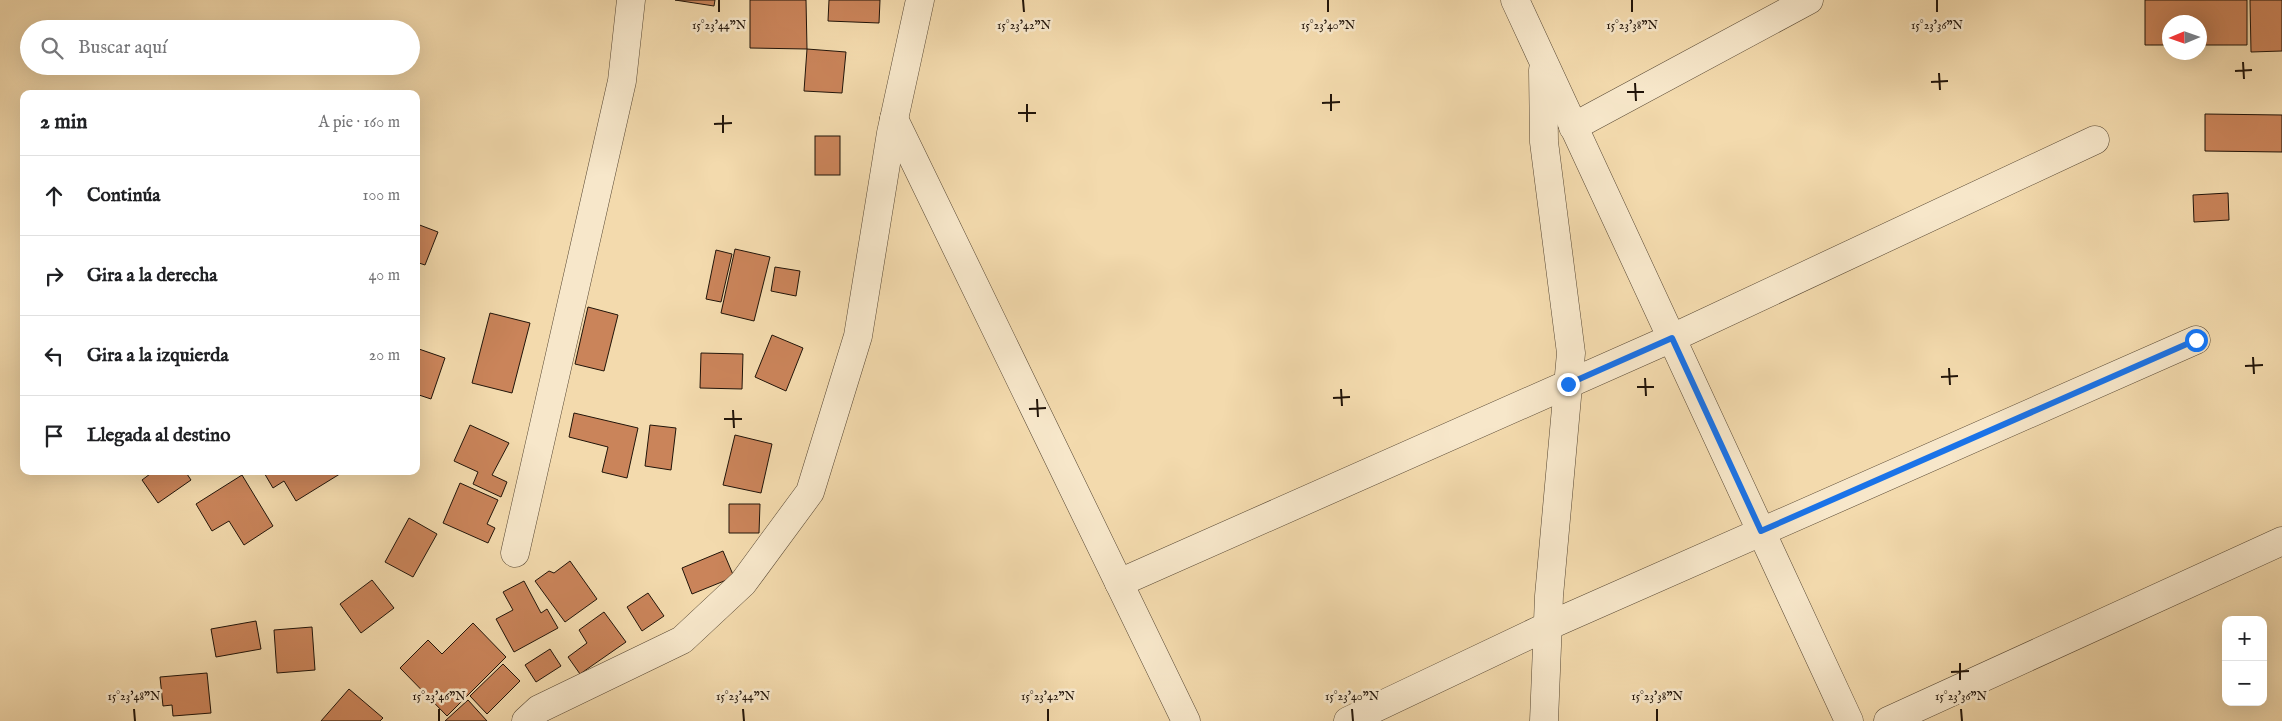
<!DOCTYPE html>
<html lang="es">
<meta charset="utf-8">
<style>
:root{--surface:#fff;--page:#f6f6f6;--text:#202124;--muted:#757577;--line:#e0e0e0}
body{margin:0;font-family:"IM FELL English",serif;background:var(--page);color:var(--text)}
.controls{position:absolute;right:15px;bottom:15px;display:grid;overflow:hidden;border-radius:10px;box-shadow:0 5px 20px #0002}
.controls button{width:45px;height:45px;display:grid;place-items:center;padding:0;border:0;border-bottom:1px solid var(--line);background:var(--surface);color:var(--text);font:25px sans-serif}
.compass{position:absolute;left:2162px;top:15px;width:45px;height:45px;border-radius:50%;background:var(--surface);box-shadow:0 5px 20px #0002;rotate:268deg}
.stop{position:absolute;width:15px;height:15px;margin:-11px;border:4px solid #1a73e8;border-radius:50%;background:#fff}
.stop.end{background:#1a73e8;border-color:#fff;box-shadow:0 1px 5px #0008}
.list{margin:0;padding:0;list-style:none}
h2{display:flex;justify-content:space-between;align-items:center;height:65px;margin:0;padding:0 20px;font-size:21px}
h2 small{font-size:16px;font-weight:400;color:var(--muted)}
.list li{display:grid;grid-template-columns:32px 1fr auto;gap:15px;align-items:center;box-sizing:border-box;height:80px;padding:0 20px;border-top:1px solid var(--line)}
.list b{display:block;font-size:19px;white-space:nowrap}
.list em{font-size:16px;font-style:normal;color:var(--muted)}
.icon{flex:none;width:28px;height:28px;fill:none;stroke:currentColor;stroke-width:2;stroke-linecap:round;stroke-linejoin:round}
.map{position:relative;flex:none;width:2282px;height:721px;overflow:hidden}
.search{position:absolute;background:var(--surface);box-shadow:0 5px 20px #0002;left:20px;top:20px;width:400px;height:55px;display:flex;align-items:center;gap:12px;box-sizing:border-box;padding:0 18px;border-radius:28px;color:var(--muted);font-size:19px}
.panel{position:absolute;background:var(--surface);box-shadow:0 5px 20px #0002;left:20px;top:90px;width:400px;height:385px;border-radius:10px}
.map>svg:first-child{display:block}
.building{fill:#ca845a;stroke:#211409}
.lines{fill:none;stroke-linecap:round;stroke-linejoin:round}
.minor-casing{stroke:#564632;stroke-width:29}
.minor{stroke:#f7e7ca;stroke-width:28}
.route{stroke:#1a73e8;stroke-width:6}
.ticks{fill:none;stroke:#211409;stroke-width:2}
.ticks-label{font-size:12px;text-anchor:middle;fill:#211409;stroke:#f7e7ca;stroke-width:5;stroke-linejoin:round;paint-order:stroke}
</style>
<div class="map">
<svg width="2282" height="721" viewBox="0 0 2282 721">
<rect width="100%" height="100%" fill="#f3daad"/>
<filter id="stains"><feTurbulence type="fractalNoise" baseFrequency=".004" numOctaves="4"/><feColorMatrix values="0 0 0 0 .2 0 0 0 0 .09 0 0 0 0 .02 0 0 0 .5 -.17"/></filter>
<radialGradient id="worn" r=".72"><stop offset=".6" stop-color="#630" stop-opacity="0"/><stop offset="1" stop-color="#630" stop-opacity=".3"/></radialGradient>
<g class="building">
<path d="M675 0H715L714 6Z"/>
<path d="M750 0H806L807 49 750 48Z"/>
<path d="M829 0H880L879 23 828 21Z"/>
<path d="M2145 0H2247V45H2200V22H2170V45H2145Z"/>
<path d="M2250 0H2282V51L2251 52Z"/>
<path d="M807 49 846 52 842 93 804 91Z"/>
<path d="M2205 114 2282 115V152L2205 151Z"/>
<rect x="815" y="136" width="25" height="39"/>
<path d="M2228 193 2229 220 2194 222 2193 195Z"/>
<path d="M417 224 438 232 425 265 416 262Z"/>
<path d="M735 249 770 257 754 321 721 313Z"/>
<path d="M716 250 732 254 721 302 706 299Z"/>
<path d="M775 267 800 271 796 296 771 291Z"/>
<path d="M588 307 618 315 604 371 575 364Z"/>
<path d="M490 313 530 323 512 393 472 383Z"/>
<path d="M772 335 803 348 786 391 755 377Z"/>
<path d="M416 348 445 358 431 399 416 394Z"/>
<path d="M701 353 743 354 742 389 700 388Z"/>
<path d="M574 413 638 428 627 478 602 472 608 447 569 437Z"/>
<path d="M470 425 509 443 492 475 507 482 501 497 473 484 478 472 454 461Z"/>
<path d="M650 425 676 428 671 470 645 466Z"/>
<path d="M735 435 772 444 761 493 723 485Z"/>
<path d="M154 471H185L191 480 158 503 142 480Z"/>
<path d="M263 471H343V472L296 501 284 481 273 488Z"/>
<path d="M242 475 273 526 244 545 229 521 212 531 196 504Z"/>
<path d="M460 483 498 500 487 524 495 528 488 543 443 523Z"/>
<path d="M729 504H760L759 533H729Z"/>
<path d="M409 518 437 534 413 577 385 562Z"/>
<path d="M723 551 734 577 692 594 682 568Z"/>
<path d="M570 561 597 599 565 622 535 581 549 571 554 573Z"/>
<path d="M372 580 394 608 361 633 340 604Z"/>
<path d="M524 581 541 613 547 609 558 628 514 652 496 619 513 610 503 592Z"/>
<path d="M648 593 664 616 642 631 627 607Z"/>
<path d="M604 612 626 642 580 674 568 657 587 643 579 630Z"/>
<path d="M256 621 261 649 216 657 211 629Z"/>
<path d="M473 623 506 657 447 716 400 668 428 640 442 654Z"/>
<path d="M312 627 315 670 277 673 274 630Z"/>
<path d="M550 649 561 666 536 682 525 665Z"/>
<path d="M503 664 520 681 487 714 470 696Z"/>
<path d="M207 673 211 713 173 716 172 705 163 706 160 677Z"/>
<path d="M349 689 383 718 380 721H321Z"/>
<path d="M468 700 487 721H445Z"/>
</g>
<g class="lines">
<g class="minor-casing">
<g id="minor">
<path d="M1515 0 1849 721"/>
<path d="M1543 70 1544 142 1571 353 1549 596 1544 721"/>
<path d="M894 119 1186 721"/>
<path d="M1573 127 1809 0"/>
<path d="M515 553 622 81 631 0"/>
<path d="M1119 583 1672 338 2095 140"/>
<path d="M526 721 539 709 682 640 743 583 810 492 858 336 891 133 920 0"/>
<path d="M1348 721 1548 626 2196 340"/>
<path d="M1888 721 2282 541"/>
</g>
</g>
<use href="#minor" class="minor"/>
</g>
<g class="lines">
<path class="route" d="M1568 384 1672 338 1761 531 2196 340"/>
</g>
<path class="ticks" d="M719 0V12M1023 0 1024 12M1328 0V12M1632 0V12M1937 0V12M2243 62 2244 79M2235 71 2252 70M1939 73 1940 90M1931 82 1948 81M1635 83 1636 101M1627 92H1644M1331 94V111M1322 103 1340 102M1027 104V122M1018 113H1036M723 115V133M714 124 732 123M2253 357 2254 374M2245 366 2263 365M1949 368 1950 385M1941 377 1958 376M1645 378 1646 396M1637 387H1654M1341 389 1342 406M1333 398 1350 397M1037 399 1038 417M1029 409 1046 408M733 410 734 428M724 419H742M1960 663V680M1951 672 1969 671M134 709 135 721M439 709V721M743 709 744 721M1048 709V721M1352 709 1353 721M1657 709V721M1961 709 1962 721"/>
<g class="ticks-label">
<text x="719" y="29">15°23'44"N</text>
<text x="1024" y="29">15°23'42"N</text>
<text x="1328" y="29">15°23'40"N</text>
<text x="1632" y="29">15°23'38"N</text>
<text x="1937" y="29">15°23'36"N</text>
<text x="134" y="700">15°23'48"N</text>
<text x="439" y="700">15°23'46"N</text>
<text x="743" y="700">15°23'44"N</text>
<text x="1048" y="700">15°23'42"N</text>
<text x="1352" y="700">15°23'40"N</text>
<text x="1657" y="700">15°23'38"N</text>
<text x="1961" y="700">15°23'36"N</text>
</g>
<rect width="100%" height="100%" filter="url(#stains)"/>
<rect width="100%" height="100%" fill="url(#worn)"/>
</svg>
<div class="controls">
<button>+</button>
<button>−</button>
</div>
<svg class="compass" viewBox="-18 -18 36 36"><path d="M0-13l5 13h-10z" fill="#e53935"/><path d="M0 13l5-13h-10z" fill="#757577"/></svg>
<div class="stop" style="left:2196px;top:340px"></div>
<div class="stop end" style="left:1568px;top:384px"></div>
<div class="search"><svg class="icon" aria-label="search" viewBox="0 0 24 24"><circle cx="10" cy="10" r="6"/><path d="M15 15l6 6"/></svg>Buscar aquí</div>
<section class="panel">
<h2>2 min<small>A pie · 160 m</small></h2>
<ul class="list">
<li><svg class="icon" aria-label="ahead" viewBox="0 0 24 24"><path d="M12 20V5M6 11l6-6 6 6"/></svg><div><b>Continúa</b></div><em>100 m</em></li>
<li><svg class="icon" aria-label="right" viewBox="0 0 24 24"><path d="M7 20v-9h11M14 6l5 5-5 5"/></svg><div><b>Gira a la derecha</b></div><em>40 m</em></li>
<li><svg class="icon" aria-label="left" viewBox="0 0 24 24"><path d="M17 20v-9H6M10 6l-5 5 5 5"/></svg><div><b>Gira a la izquierda</b></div><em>20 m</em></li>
<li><svg class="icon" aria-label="arrive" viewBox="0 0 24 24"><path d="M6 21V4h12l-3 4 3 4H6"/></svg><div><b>Llegada al destino</b></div></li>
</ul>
</section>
</div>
